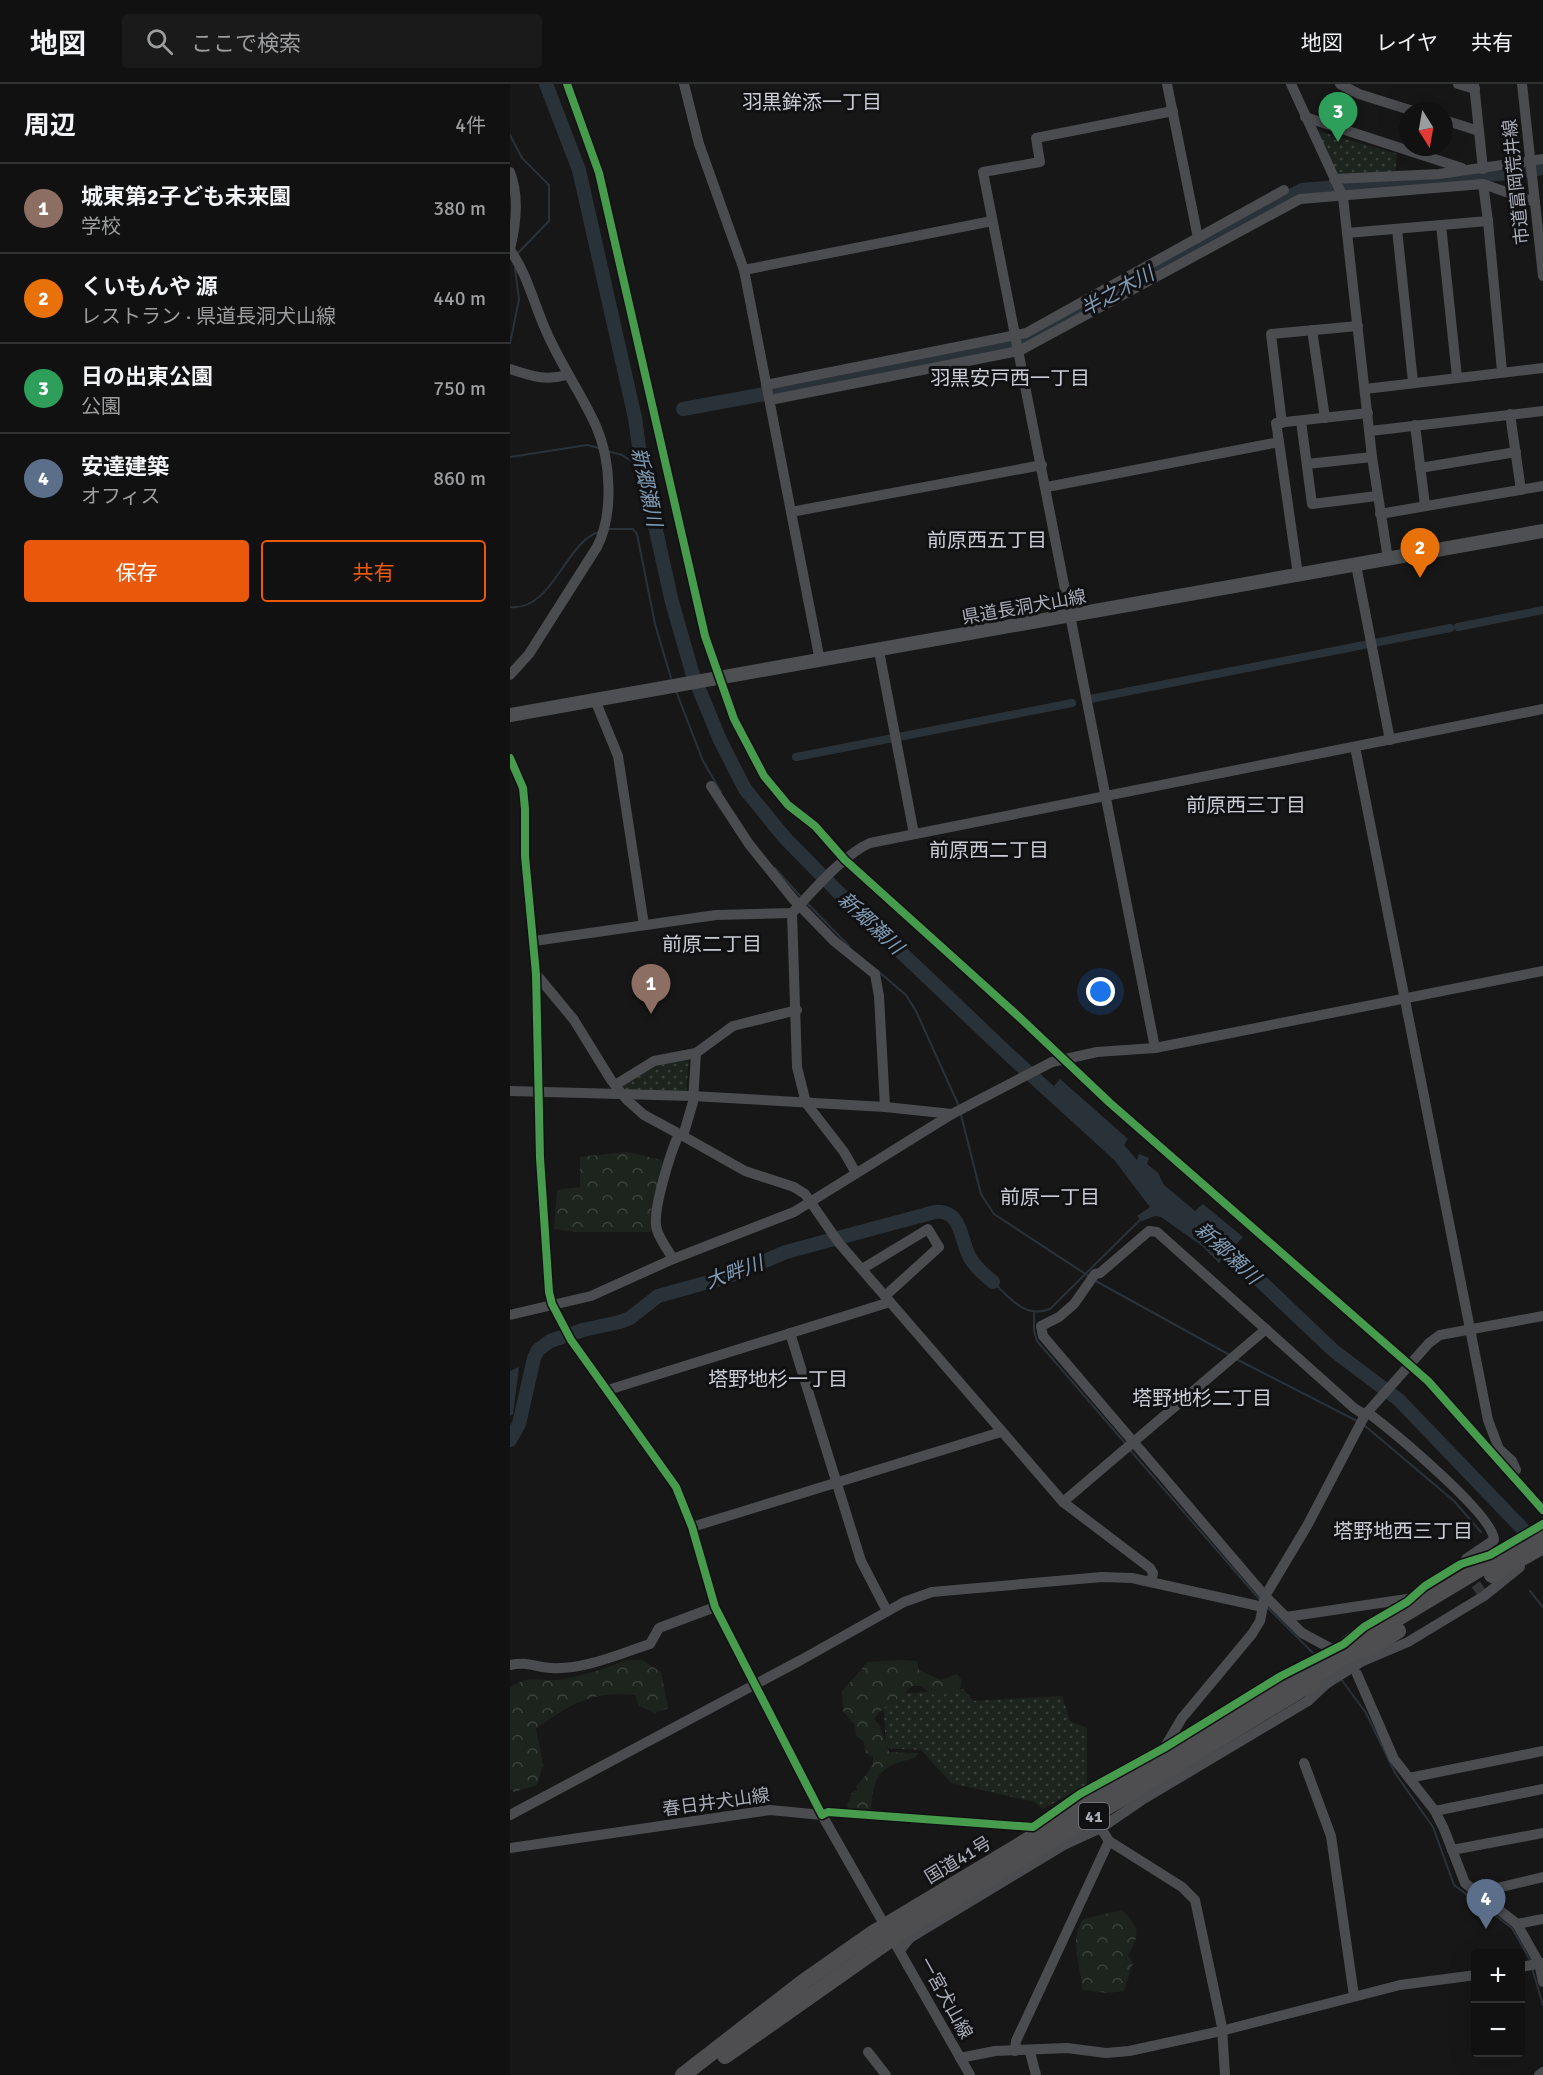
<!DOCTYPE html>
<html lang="ja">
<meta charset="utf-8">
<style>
:root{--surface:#111;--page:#1a1a1a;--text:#f1f3f6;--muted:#9c9d9f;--line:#303131;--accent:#ea580c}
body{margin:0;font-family:Signika,"Noto Sans JP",sans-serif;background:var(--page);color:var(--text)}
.controls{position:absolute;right:18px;bottom:18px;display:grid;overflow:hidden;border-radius:6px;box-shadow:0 6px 24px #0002}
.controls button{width:54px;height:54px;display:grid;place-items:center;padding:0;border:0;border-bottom:2px solid var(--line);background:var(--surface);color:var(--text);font:30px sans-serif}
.compass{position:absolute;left:889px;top:18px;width:54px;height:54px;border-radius:50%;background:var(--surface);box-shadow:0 6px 24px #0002;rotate:169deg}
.you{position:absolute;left:591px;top:908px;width:21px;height:21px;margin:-15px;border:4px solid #fff;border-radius:50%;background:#1a73e8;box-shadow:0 0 0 9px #1a73e833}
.badge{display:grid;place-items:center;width:39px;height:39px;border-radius:50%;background:var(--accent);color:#fff;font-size:20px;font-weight:700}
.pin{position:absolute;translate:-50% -50px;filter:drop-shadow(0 2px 3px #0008)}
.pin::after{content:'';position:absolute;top:32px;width:21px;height:18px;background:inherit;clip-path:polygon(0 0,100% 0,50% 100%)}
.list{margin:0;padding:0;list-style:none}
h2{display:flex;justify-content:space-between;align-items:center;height:78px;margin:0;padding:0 24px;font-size:26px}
h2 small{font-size:20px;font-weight:400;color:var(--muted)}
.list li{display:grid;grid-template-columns:39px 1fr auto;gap:18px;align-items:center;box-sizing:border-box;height:90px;padding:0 24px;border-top:2px solid var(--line)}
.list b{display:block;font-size:22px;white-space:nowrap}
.list p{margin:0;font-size:20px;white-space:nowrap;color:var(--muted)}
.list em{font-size:20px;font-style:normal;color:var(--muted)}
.actions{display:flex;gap:12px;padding:18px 24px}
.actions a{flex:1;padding:14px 0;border:2px solid var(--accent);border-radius:6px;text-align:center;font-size:21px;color:var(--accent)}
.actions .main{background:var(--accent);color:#fff}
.icon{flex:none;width:33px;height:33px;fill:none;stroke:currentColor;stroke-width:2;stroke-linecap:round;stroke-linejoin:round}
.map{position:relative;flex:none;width:1033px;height:1991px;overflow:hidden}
header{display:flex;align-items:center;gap:36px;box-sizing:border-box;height:84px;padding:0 30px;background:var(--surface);border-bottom:2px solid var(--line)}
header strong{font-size:28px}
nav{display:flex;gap:33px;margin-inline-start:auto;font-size:21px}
.search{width:420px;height:54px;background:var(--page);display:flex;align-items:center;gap:15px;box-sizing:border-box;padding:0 21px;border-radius:6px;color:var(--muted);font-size:22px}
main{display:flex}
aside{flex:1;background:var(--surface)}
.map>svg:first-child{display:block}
.grass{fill:url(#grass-dots)}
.forest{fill:url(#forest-crowns)}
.water{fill:#2a3239}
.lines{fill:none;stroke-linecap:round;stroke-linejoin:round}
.stream{stroke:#2a3239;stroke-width:2}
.canal{stroke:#2a3239;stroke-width:8}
.river{stroke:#2a3239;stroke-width:14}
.minor-tunnel{stroke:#343537;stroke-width:10;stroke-dasharray:10 5;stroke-linecap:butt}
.minor{stroke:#4b4c50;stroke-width:10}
.major{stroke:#4d4f52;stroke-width:14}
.highway{stroke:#4e4e51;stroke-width:16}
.minor-bridge{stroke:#4b4c50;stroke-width:10}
.cycleway-casing{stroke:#111113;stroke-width:11}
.cycleway{stroke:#469c4c;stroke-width:8}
.labels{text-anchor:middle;stroke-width:6;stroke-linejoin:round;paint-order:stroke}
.shield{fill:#111113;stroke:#7b7e86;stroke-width:1.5}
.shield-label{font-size:16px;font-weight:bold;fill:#a8adb8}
.street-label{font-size:18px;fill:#a8adb8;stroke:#111113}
.neighbourhood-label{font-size:20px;fill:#c9ccd4;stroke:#111113}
.water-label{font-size:20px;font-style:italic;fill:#7f9bb3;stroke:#111113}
</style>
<header>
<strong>地図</strong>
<div class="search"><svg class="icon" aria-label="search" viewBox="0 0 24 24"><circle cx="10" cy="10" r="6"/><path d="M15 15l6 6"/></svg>ここで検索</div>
<nav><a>地図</a><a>レイヤ</a><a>共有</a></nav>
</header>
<main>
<aside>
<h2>周辺<small>4件</small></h2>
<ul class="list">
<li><span class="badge" style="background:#8d6e63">1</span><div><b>城東第2子ども未来園</b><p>学校</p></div><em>380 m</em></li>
<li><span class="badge" style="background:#e8710a">2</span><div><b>くいもんや 源</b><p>レストラン · 県道長洞犬山線</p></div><em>440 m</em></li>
<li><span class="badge" style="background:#2e9e5b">3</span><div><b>日の出東公園</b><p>公園</p></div><em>750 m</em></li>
<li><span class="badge" style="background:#5c6f8a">4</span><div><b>安達建築</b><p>オフィス</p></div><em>860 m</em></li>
</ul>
<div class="actions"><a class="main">保存</a><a>共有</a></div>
</aside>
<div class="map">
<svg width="1033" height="1991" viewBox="0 0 1033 1991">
<defs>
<pattern id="grass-dots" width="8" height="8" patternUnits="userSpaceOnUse" patternTransform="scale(1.5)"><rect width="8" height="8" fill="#1d241e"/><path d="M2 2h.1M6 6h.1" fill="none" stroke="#3b413d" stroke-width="1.8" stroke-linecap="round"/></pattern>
<pattern id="forest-crowns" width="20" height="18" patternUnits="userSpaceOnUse" patternTransform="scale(1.5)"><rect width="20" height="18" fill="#1d241e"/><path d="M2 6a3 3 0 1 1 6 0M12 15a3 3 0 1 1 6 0" fill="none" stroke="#3b413d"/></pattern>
</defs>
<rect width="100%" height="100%" fill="#171717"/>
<g class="grass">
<path d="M805 46 887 70 885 91 828 93Z"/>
<path d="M179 974 176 1010 113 1007 110 1002 148 979Z"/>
<path d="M453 1605 463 1617 552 1612 560 1637 577 1644V1701L533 1725 524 1718 441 1699 411 1666 376 1664 373 1611Z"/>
</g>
<g class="forest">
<path d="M117 1068 152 1076 150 1107 141 1148H65L44 1145 47 1106 70 1103V1073Z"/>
<path d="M117 1576H132L151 1588 158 1624 145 1629 129 1622 125 1611C83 1606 58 1621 26 1645L33 1681 27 1701 4 1708 0 1705V1604C23 1588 30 1600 54 1595 76 1591 96 1584 117 1576Z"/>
<path d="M392 1576 407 1577 409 1586 431 1596 447 1590 452 1597 449 1608 425 1612 411 1602H401C392 1617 374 1619 364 1635L370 1642 379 1668 408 1669 405 1674C370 1682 363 1690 361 1726L339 1725 337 1721 342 1709 347 1706 346 1702 356 1691 363 1680V1673L356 1669 354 1658 346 1652 345 1641 333 1627 332 1607 358 1578Z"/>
<path d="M612 1826C631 1845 630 1849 618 1872L623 1879 614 1907 598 1909 572 1906C572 1883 558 1857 573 1835Z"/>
</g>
<g class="water">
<path d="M550 995 618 1055 614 1061 627 1076 629 1070 639 1074 637 1080 648 1089 654 1101 685 1127 693 1120 733 1153 709 1179 692 1162 651 1133 645 1132 632 1137 627 1132 640 1123 605 1077 608 1065 572 1034 544 1002Z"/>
<path d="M9 1283 3 1330 0 1332V1287Z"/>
</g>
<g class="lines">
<g class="stream">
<path d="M0 51 12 74 39 101V137L7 170"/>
<path d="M0 259 9 216 5 184"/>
<path d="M97 367 112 371 132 384"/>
<path d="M0 373 77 361 89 364"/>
<path d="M98 445H123L127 450 145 540 161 594"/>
<path d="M0 523C42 528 56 457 89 448"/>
<path d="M166 607 193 677 211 708"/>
<path d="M265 784 291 813"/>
<path d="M297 819 339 862"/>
<path d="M368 887 396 911 406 927 448 1020"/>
<path d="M451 1031 471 1110 484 1130 580 1193"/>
<path d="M584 1196 718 1270"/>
<path d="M483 1198C500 1214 515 1235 540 1225L632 1134"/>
<path d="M524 1229V1247L527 1257 615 1359"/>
<path d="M726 1275 849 1338"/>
<path d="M854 1341 944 1417 971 1448"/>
<path d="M620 1366 750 1516"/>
<path d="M1020 1507 1033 1523"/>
<path d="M758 1524 807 1573"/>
<path d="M831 1595 856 1629 885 1689 923 1743 944 1801 1002 1844 1021 1878"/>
<path d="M1022 1884 1033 1921"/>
</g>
<g class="canal">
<path d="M948 543 1033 526"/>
<path d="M580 615 940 544"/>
<path d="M286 673 562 619"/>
</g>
<g class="river">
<path d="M36 0 69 86 125 334 132 384 162 518 182 588 210 656 235 705 275 754 333 813 496 968 619 1080"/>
<path d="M173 325 375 288 520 255 792 106 1011 88 1033 84"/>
<path d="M706 1155 824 1267 889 1316 1029 1462"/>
<path d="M0 1356 9 1340 24 1274 28 1266 40 1257 73 1246 110 1238 120 1234 148 1212 217 1193 276 1168 425 1128C452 1125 450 1156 460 1174 466 1184 475 1191 483 1198"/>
</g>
<path class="minor-tunnel" d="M957 1488 974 1512"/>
<g class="minor">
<path d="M57 0 89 89 195 552 224 635 254 692 278 721 305 742 335 776 508 932 600 1019 918 1297 1033 1426"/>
<path d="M174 0 189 60 234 186 310 577"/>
<path d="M657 0 688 154"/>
<path d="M781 0 833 113 862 373 878 475"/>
<path d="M830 0 849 10 903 27"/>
<path d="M948 0 965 5"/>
<path d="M964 0 973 85"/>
<path d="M1012 0 1033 192"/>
<path d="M795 33 952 84"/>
<path d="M934 36 969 47"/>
<path d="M0 88C9 111 6 141 0 165"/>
<path d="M824 95 929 90 1033 75"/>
<path d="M978 137 992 287"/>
<path d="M931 141 947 293"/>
<path d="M887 145 903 298"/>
<path d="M837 149 978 137 973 100 1025 118"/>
<path d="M0 166C18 191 24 221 37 249 51 281 72 311 86 342 101 376 104 430 87 463L19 570 0 591"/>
<path d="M234 186 482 137"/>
<path d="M802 246 815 334"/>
<path d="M0 285C21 292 35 297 57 291"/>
<path d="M256 301 516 249 774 106"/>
<path d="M855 305 1033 284"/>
<path d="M260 316 509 267 790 115 973 100"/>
<path d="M1000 330 1011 406"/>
<path d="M791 337 802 420 867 412"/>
<path d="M772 339 761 250 848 242"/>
<path d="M905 341 915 421"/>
<path d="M860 347 1033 327"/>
<path d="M769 358 788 491"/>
<path d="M797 380 862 373"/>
<path d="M910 384 1006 368"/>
<path d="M537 403 769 358 766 339 858 329"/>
<path d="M281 428 532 381"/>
<path d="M870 430 1033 402"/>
<path d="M846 481 880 656"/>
<path d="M369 567 404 750"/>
<path d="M85 616 108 672 134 841"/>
<path d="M845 663 978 1336 989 1365 1002 1377 1006 1386 1002 1390"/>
<path d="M0 674 13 704 15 725V772L26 890 30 1074 39 1208 42 1220 61 1256 166 1403 182 1443 205 1523 312 1731 318 1728 523 1743 570 1710 654 1664 771 1592 798 1580"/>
<path d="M201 702 239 760 284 816 324 857 365 890 369 912 375 1023"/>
<path d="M282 829 287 983 296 1019 334 1068 346 1089"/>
<path d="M24 857 206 831 282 829C302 808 334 770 360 759L1033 625"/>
<path d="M26 890 64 936 101 996 116 1015 134 1031 173 1052"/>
<path d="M645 964 473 88 530 78 526 54 663 27"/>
<path d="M186 969 183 1018 173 1052 235 1087 284 1103 295 1110 329 1159 553 1418 640 1484 643 1489 641 1498"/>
<path d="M105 1001 144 977 186 969 223 942 287 926"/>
<path d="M0 1007 182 1012 375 1023 442 1030"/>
<path d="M163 1175C158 1166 150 1156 147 1146 141 1129 161 1067 169 1050"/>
<path d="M352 1185 418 1145 429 1163 375 1212"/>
<path d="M0 1231 81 1212 163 1175 284 1128 442 1030 542 978 587 968 645 964 1033 887"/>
<path d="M280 1249 351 1477 377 1527"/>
<path d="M98 1306 380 1218"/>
<path d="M857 1328C881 1346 984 1431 984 1456L956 1475"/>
<path d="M553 1418 756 1245"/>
<path d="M182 1443 491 1348"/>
<path d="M776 1533 897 1515"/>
<path d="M836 1557 854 1543 897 1518 915 1502 951 1480 986 1468"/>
<path d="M820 1564 792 1549 755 1512 533 1252 531 1242 549 1233 564 1220 585 1190 590 1189 639 1147 647 1148 844 1324 855 1331"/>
<path d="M851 1578 898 1558 974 1512 1010 1483"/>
<path d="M0 1581C18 1577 24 1583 41 1584 74 1586 109 1570 140 1560L149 1544 205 1523"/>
<path d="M847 1590 884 1675 925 1727 934 1745 955 1799 1007 1840 1029 1879 1033 1898"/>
<path d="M656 1661 672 1634 742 1550 750 1537 755 1512 797 1442 855 1331 919 1259 930 1251 1033 1232"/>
<path d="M794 1679 821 1752 844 1912"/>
<path d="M899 1694 1033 1667"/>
<path d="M925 1727 1033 1705"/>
<path d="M0 1731 291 1576 394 1518 422 1508 592 1493 622 1494 753 1523"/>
<path d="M587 1738 599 1757 672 1803 685 1816 712 1943 715 1991"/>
<path d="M0 1764 260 1726 312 1731 460 1991"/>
<path d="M942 1766 1033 1749"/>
<path d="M966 1809 1033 1793"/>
<path d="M1007 1840 1033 1835"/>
<path d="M390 1866 400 1854 554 1761 591 1744 632 1716 798 1617 816 1600"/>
<path d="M1011 1883 1033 1879"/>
<path d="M505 1967 506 1957 599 1757"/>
<path d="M358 1968 376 1991"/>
<path d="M520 1968 526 1991"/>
<path d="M450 1974 485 1967 557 1964 596 1969 619 1967 711 1947 890 1901 966 1891"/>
<path d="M1029 1991 1033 1988"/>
</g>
<path class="major" d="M0 631 1033 447"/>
<g class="highway">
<path d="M982 1491 1033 1462"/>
<path d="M215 1972 394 1846 888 1547"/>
<path d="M173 1991 293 1898 363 1849 1033 1447"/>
</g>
<g class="minor-bridge">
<path d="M802 1579 834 1560"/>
<path d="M816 1600 851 1578"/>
</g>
<g class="cycleway-casing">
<g id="cycleway">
<path d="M57 0 89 89 195 552 224 635 254 692 278 721 305 742 335 776 508 932 600 1019 918 1297 1033 1426"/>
<path d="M0 674 13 704 15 725V772L26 890 30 1074 39 1208 42 1220 61 1256 166 1403 182 1443 205 1523 312 1731 318 1728 523 1743 570 1710 654 1664 771 1592 834 1560 854 1543 897 1518 915 1502 951 1480 980 1471 1033 1440"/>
</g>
</g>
<use href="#cycleway" class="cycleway"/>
</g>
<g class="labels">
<rect class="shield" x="569" y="1719" width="30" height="26" rx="4.5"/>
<g class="shield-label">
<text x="584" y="1738">41</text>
</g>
<g class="street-label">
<text transform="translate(1006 98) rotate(-96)" y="6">市道富岡荒井線</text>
<text transform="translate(514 523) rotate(-10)" y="6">県道長洞犬山線</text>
<text transform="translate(206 1718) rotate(-8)" y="6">春日井犬山線</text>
<text transform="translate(448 1776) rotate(-31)" y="6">国道41号</text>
<text transform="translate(436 1914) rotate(61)" y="6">一宮犬山線</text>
</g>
<g class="neighbourhood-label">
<text x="302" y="25">羽黒鉾添一丁目</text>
<text x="500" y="301">羽黒安戸西一丁目</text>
<text x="477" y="463">前原西五丁目</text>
<text x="736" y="728">前原西三丁目</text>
<text x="479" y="773">前原西二丁目</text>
<text x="202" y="867">前原二丁目</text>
<text x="540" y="1120">前原一丁目</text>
<text x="268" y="1302">塔野地杉一丁目</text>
<text x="692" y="1321">塔野地杉二丁目</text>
<text x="893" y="1454">塔野地西三丁目</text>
</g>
<g class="water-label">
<text transform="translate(607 207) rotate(-29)" y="7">半之木川</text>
<text transform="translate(137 403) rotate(78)" y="7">新郷瀬川</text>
<text transform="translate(361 839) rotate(43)" y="7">新郷瀬川</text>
<text transform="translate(718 1169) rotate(43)" y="7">新郷瀬川</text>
<text transform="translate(224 1188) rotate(-20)" y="7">大畔川</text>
</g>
</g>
</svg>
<div class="controls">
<button>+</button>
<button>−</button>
</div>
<svg class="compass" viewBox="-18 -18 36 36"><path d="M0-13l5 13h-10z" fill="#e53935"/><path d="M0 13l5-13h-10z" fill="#9c9d9f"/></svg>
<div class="you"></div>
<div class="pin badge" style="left:141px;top:930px;background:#8d6e63">1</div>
<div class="pin badge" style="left:910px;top:494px;background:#e8710a">2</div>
<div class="pin badge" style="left:828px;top:58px;background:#2e9e5b">3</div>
<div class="pin badge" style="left:976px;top:1845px;background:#5c6f8a">4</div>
</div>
</main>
